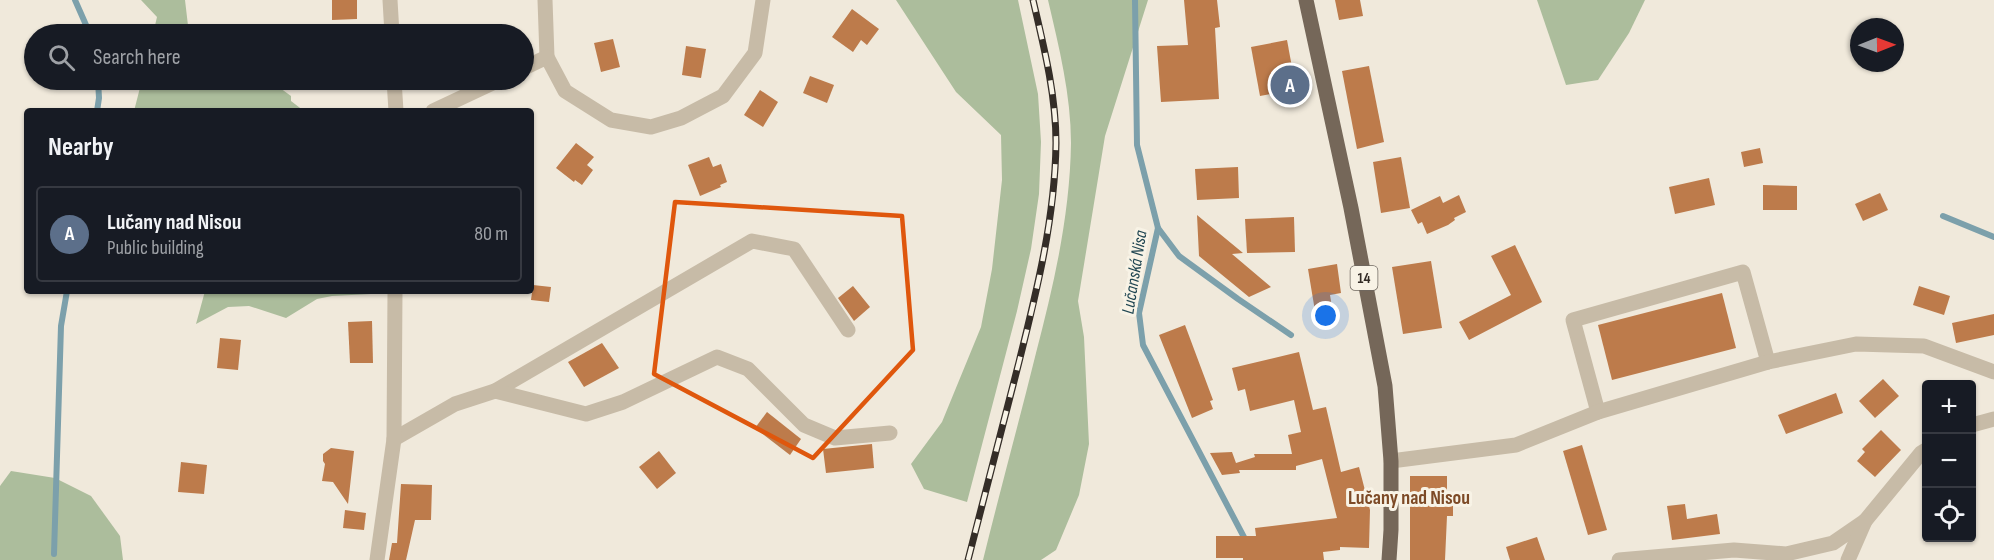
<!DOCTYPE html>
<meta charset="utf-8">
<style>
:root{--surface:#171b24;--page:#242831;--text:#f1f3f6;--muted:#9ea1a6;--line:#363941;--accent:#93a5ac}
body{margin:0;font-family:"Sofia Sans Condensed",sans-serif;background:var(--page);color:var(--text)}
.controls{position:absolute;right:18px;bottom:18px;display:grid;overflow:hidden;border-radius:6px;box-shadow:0 2px 4px #0004}
.controls button{width:54px;height:54px;display:grid;place-items:center;padding:0;border:0;border-bottom:2px solid var(--line);background:var(--surface);color:var(--text);font:30px sans-serif}
.compass{position:absolute;left:1850px;top:18px;width:54px;height:54px;border-radius:50%;background:var(--surface);box-shadow:0 2px 4px #0004;rotate:89deg}
.you{position:absolute;left:1326px;top:316px;width:21px;height:21px;margin:-15px;border:4px solid #fff;border-radius:50%;background:#1a73e8;box-shadow:0 0 0 9px #1a73e833}
.badge{display:grid;place-items:center;width:39px;height:39px;border-radius:50%;background:var(--accent);color:#fff;font-size:20px;font-weight:700}
.pin{position:absolute;translate:-50% -50%;border:3px solid #fff;box-shadow:0 2px 6px #0006}
.list{margin:0;padding:0;list-style:none}
h2{display:flex;justify-content:space-between;align-items:center;height:78px;margin:0;padding:0 24px;font-size:26px}
h2 small{font-size:20px;font-weight:400;color:var(--muted)}
.list li{display:grid;grid-template-columns:39px 1fr auto;gap:18px;align-items:center;box-sizing:border-box;height:96px;margin:0 12px 12px;padding:0 12px;border:2px solid var(--line);border-radius:6px}
.list b{display:block;font-size:22px;white-space:nowrap}
.list p{margin:0;font-size:20px;white-space:nowrap;color:var(--muted)}
.list em{font-size:20px;font-style:normal;color:var(--muted)}
.icon{flex:none;width:33px;height:33px;fill:none;stroke:currentColor;stroke-width:2;stroke-linecap:round;stroke-linejoin:round}
.map{position:relative;flex:none;width:1994px;height:560px;overflow:hidden}
.search{position:absolute;background:var(--surface);box-shadow:0 2px 4px #0004;left:24px;top:24px;width:510px;height:66px;display:flex;align-items:center;gap:15px;box-sizing:border-box;padding:0 21px;border-radius:33px;color:var(--muted);font-size:22px}
.panel{position:absolute;background:var(--surface);box-shadow:0 2px 4px #0004;left:24px;top:108px;width:510px;height:186px;border-radius:6px}
.map>svg:first-child{display:block}
.green{fill:#acbd9c}
.lines{fill:none;stroke-linecap:round;stroke-linejoin:round}
.stream{stroke:#7ca0ab;stroke-width:6}
.building{fill:#bd7b4b}
.minor{stroke:#c7bba7;stroke-width:15}
.major{stroke:#756759;stroke-width:15}
.rail-casing{stroke:#342d27;stroke-width:7}
.rail{stroke:#f8f3e6;stroke-width:4.5;stroke-dasharray:14;stroke-linecap:butt}
.marked{fill:none;stroke:#df570d;stroke-width:4.5;stroke-linejoin:round}
.labels{text-anchor:middle;stroke-width:6;stroke-linejoin:round;paint-order:stroke}
.shield{fill:#f8f3e6;stroke:#6f6860;stroke-width:1.5}
.shield-label{font-size:15px;font-weight:bold;fill:#342d27}
.water-label{font-size:18px;font-style:italic;fill:#204652;stroke:#f8f3e6}
.quarter-label{font-size:20px;font-weight:bold;fill:#7d4a26;stroke:#f8f3e6}
</style>
<div class="map">
<svg width="1994" height="560" viewBox="0 0 1994 560">
<rect width="100%" height="100%" fill="#f0e9db"/>
<g class="green">
<path d="M141 0H185L189 34H153L157 17Z"/>
<path d="M896 0H1018L1038 94 1041 142 1039 194 1031 249 1017 311 967 502 924 489 911 464 942 422 981 327 992 269 1002 180 1001 135 956 92Z"/>
<path d="M1048 0H1148L1105 136 1078 301 1084 337 1089 444 1079 495 1056 550 1041 560H983C1000 491 1019 422 1036 353 1054 284 1070 215 1071 143 1071 95 1059 47 1048 0Z"/>
<path d="M1537 0H1645L1629 33 1598 80 1566 85Z"/>
<path d="M142 80H269L291 96V101L304 111H134Z"/>
<path d="M205 291H371V294L332 296 317 299 286 318 249 306 228 307 196 324Z"/>
<path d="M11 471 55 478 91 496 120 536 123 560H0V486Z"/>
</g>
<g class="lines">
<g class="stream">
<path d="M75 0 90 34"/>
<path d="M1135 0 1137 145 1158 228 1139 313 1143 345 1246 541"/>
<path d="M97 111 99 98 98 80"/>
<path d="M1943 216 1994 237"/>
<path d="M1158 228 1179 256 1238 299 1291 335"/>
<path d="M54 554 61 326 67 291"/>
</g>
</g>
<g class="building">
<path d="M332 0H357V19L332 20Z"/>
<path d="M1184 0H1217L1220 27 1215 28 1219 99 1161 102 1157 46 1188 45Z"/>
<path d="M1335 0H1360L1363 16 1339 20Z"/>
<path d="M852 9 879 29 867 45 861 40 853 52 832 37Z"/>
<path d="M613 39 620 67 601 72 594 43Z"/>
<path d="M1287 40 1296 89 1260 96 1251 47Z"/>
<path d="M686 46 706 49 701 78 682 75Z"/>
<path d="M1369 66 1384 142 1357 149 1342 71Z"/>
<path d="M810 76 834 85 827 103 803 93Z"/>
<path d="M760 90 778 102 763 127 744 115Z"/>
<path d="M576 143 594 157 587 165 593 170 582 185 575 180 574 182 556 168Z"/>
<path d="M1760 148 1763 163 1744 167 1741 152Z"/>
<path d="M709 157 713 167 721 164 727 182 720 185 721 187 700 196 688 165Z"/>
<path d="M1401 157 1410 208 1381 213 1373 162Z"/>
<path d="M1238 167 1239 198 1197 200 1195 169Z"/>
<path d="M1709 178 1715 205 1675 214 1669 187Z"/>
<path d="M1763 185 1797 186V210H1763Z"/>
<path d="M1880 193 1888 210 1863 221 1855 204Z"/>
<path d="M1459 195 1466 212 1454 218 1455 220 1448 225 1427 234 1422 222 1418 224 1411 210 1440 196 1443 203Z"/>
<path d="M1197 215 1243 253 1232 254 1271 287 1249 297 1199 256Z"/>
<path d="M1294 217 1295 252 1247 253 1245 219Z"/>
<path d="M1515 245 1542 302 1469 340 1459 322 1511 295 1491 256Z"/>
<path d="M1431 261 1442 328 1403 334 1392 267Z"/>
<path d="M1337 264 1341 293 1330 295 1332 307 1315 311 1308 269Z"/>
<path d="M533 285 551 287 549 302 531 300Z"/>
<path d="M853 286 870 307 854 321 838 298Z"/>
<path d="M1919 286 1950 296 1944 315 1913 305Z"/>
<path d="M1722 293 1736 348 1612 380 1598 325Z"/>
<path d="M1994 314V335L1956 343 1952 323Z"/>
<path d="M372 321 373 363H350L348 322Z"/>
<path d="M1185 325 1213 400 1210 401 1213 409 1192 418 1159 335Z"/>
<path d="M220 338 241 340 238 370 217 368Z"/>
<path d="M602 343 619 368 584 387 568 362Z"/>
<path d="M1299 352 1313 410 1326 407 1341 472 1359 467 1370 510 1369 548 1340 547V550L1323 552 1324 560H1243V558H1216V536H1256L1255 528 1337 518 1322 459 1296 466V470H1239L1240 473 1222 475 1210 453 1232 452 1236 463 1255 457 1254 454H1292L1288 435 1301 432 1294 400 1250 411 1245 389 1238 391 1232 368Z"/>
<path d="M1883 379 1899 396 1875 418 1859 401Z"/>
<path d="M1836 393 1843 413 1786 434 1778 415Z"/>
<path d="M767 412 801 439 790 455 755 428Z"/>
<path d="M1881 430 1901 450 1875 477 1857 461 1865 452 1862 449Z"/>
<path d="M872 444 874 468 826 473 823 449Z"/>
<path d="M1582 445 1607 530 1588 535 1563 451Z"/>
<path d="M331 448 354 451 348 504 333 482 322 481 325 464 323 461V454Z"/>
<path d="M659 451 676 473 657 489 639 467Z"/>
<path d="M181 462 207 465 204 494 178 492Z"/>
<path d="M1410 476H1447V493H1453V516H1447L1445 560H1410Z"/>
<path d="M401 484 432 485 431 520H415L406 560H389L392 543H397Z"/>
<path d="M1685 504 1687 519 1717 514 1720 534 1672 540 1667 506Z"/>
<path d="M345 510 366 513 364 530 343 528Z"/>
<path d="M1537 537 1545 560H1510L1506 547Z"/>
</g>
<g class="lines">
<g class="minor">
<path d="M390 0 392 34"/>
<path d="M545 0 547 57"/>
<path d="M524 68 547 57 565 91 611 120 651 127 681 118 723 96 755 53 763 0"/>
<path d="M394 80 396 111"/>
<path d="M433 111 499 80"/>
<path d="M495 391 752 241 794 249 848 330"/>
<path d="M1598 412 1573 320 1743 272 1768 362"/>
<path d="M1972 425 1994 419"/>
<path d="M394 439 455 404 495 391 586 414 623 402 717 357 748 369 804 425 835 438 890 433"/>
<path d="M1391 461 1516 445 1598 412 1768 362 1856 344 1924 346 1994 372"/>
<path d="M377 560 394 439 395 291"/>
<path d="M1619 560 1734 550 1786 554 1833 543 1865 521 1921 453 1926 450"/>
<path d="M1848 560 1865 521"/>
</g>
<path class="major" d="M1306 0 1351 208 1385 386 1391 461V530L1389 560"/>
<g class="rail-casing">
<path id="rail" d="M968 560C985 494 1002 428 1019 362 1037 290 1055 218 1056 143 1056 95 1044 47 1033 0"/>
</g>
<use href="#rail" class="rail"/>
</g>
<path class="marked" d="M675 202 902 216 913 350 813 458 654 374Z"/>
<g class="labels">
<rect class="shield" x="1350.5" y="266" width="27" height="24" rx="4.5"/>
<g class="shield-label">
<text x="1364" y="283">14</text>
</g>
<g class="water-label">
<text transform="translate(1134 272) rotate(-81)" y="6">Lučanská Nisa</text>
</g>
<g class="quarter-label">
<text x="1409" y="504">Lučany nad Nisou</text>
</g>
</g>
</svg>
<div class="controls">
<button>+</button>
<button>−</button>
<button><svg class="icon" aria-label="locate" viewBox="0 0 24 24"><circle cx="12" cy="12" r="6"/><path d="M12 2v4M12 18v4M2 12h4M18 12h4"/></svg></button>
</div>
<svg class="compass" viewBox="-18 -18 36 36"><path d="M0-13l5 13h-10z" fill="#e53935"/><path d="M0 13l5-13h-10z" fill="#9ea1a6"/></svg>
<div class="you"></div>
<div class="pin badge" style="left:1290px;top:85px;background:#5c6f8a">A</div>
<div class="search"><svg class="icon" aria-label="search" viewBox="0 0 24 24"><circle cx="10" cy="10" r="6"/><path d="M15 15l6 6"/></svg>Search here</div>
<section class="panel">
<h2>Nearby<small></small></h2>
<ul class="list">
<li><span class="badge" style="background:#5c6f8a">A</span><div><b>Lučany nad Nisou</b><p>Public building</p></div><em>80 m</em></li>
</ul>
</section>
</div>
